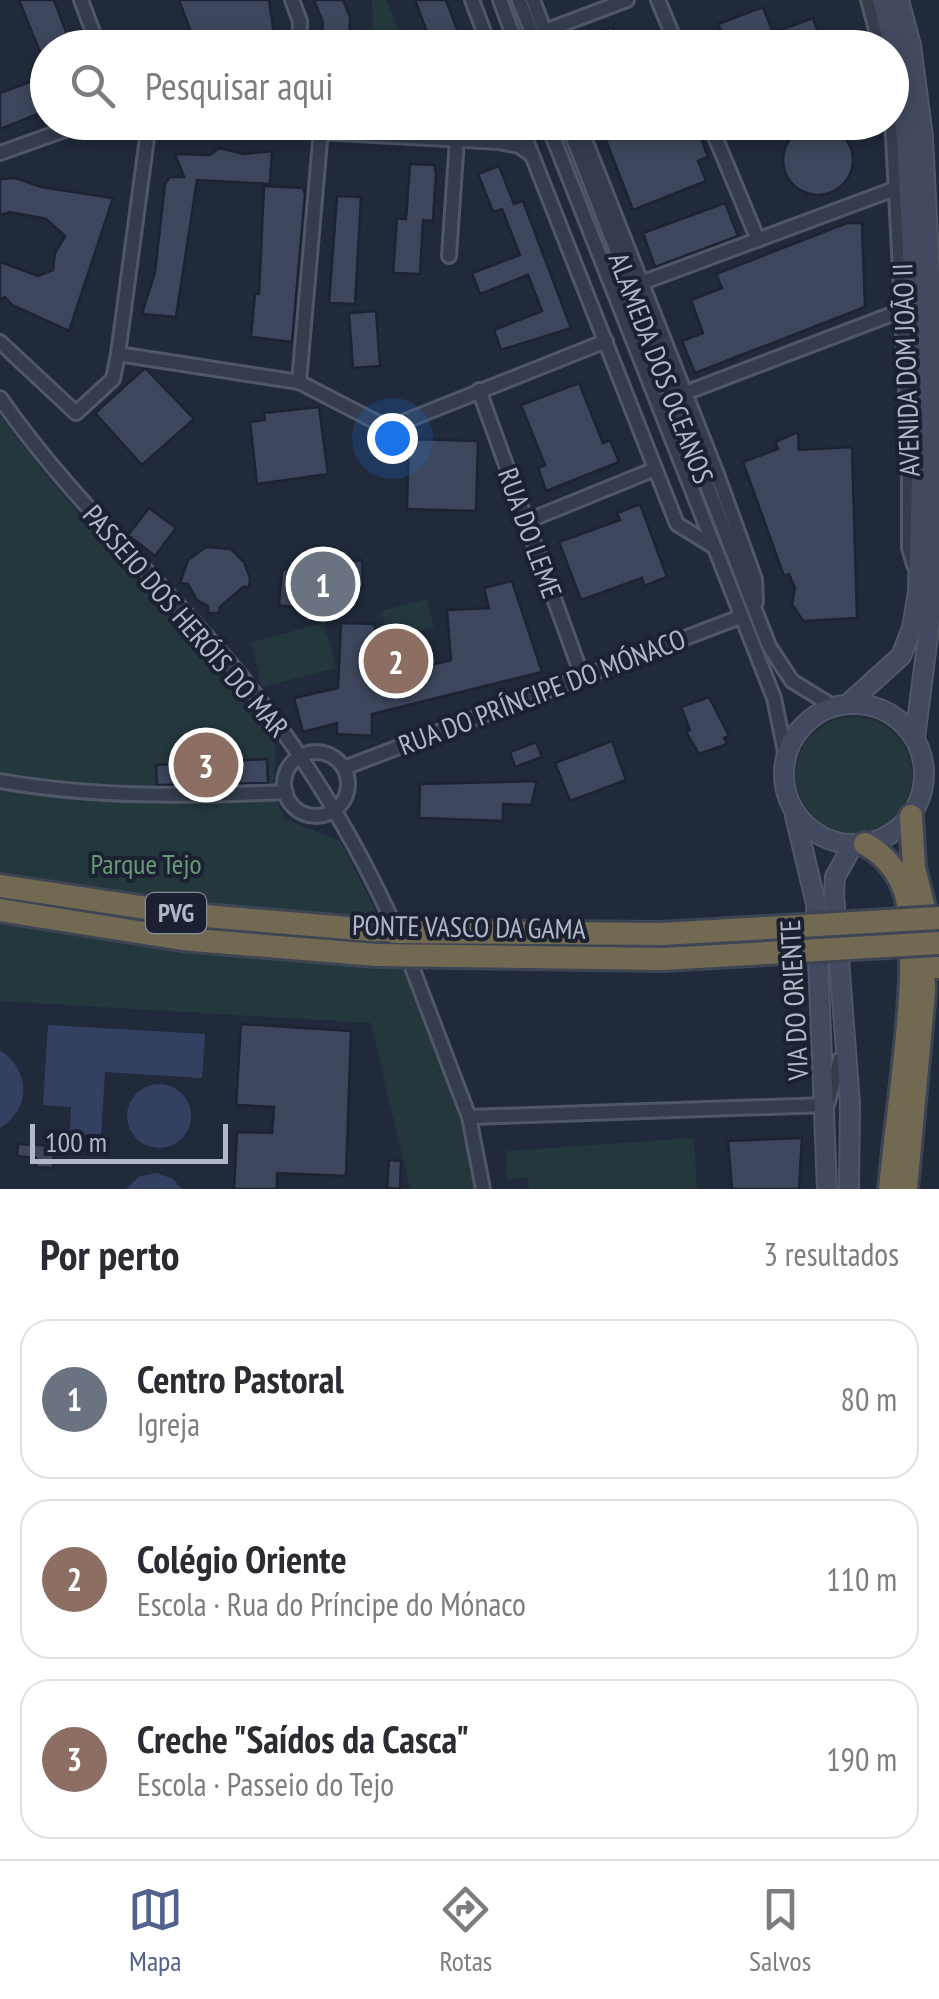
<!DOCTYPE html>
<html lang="pt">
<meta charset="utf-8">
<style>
:root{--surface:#fff;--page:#f2f2f3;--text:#2b2b33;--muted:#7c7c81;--line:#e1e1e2;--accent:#52618d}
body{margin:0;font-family:"PT Sans Narrow",sans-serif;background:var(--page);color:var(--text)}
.scale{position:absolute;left:30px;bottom:25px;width:198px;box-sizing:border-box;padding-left:10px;border:5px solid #b0b7c7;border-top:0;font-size:28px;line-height:35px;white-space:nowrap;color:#b0b7c7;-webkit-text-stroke:8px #1b2130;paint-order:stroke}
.you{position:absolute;left:392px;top:438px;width:35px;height:35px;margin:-25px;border:8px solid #fff;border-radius:50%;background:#1a73e8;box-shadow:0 0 0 15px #1a73e833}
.badge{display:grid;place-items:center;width:65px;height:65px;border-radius:50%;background:var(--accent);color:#fff;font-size:32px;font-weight:700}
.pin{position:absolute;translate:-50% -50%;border:5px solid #fff;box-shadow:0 2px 10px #0006}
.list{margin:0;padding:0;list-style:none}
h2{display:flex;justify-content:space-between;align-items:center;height:130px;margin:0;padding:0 40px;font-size:42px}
h2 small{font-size:32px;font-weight:400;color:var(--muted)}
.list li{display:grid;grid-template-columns:65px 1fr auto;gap:30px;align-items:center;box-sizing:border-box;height:160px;margin:0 20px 20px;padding:0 20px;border:2px solid var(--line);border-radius:30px}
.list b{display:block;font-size:38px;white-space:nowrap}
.list p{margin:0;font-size:32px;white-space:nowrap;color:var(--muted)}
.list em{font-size:32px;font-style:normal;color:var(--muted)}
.icon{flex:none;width:55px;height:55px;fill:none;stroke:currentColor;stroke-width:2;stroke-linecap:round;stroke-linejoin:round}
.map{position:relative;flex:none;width:939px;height:1189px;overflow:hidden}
.search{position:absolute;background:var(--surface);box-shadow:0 5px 15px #0003;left:30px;right:30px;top:30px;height:110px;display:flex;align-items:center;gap:25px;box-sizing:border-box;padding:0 35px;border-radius:55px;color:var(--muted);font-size:38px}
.sheet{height:670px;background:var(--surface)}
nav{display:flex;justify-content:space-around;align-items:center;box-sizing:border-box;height:140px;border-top:2px solid var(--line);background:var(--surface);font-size:28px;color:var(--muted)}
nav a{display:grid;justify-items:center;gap:5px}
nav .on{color:var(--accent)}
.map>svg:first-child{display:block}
.green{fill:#23373d}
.water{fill:#334061}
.building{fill:#3d465c;stroke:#1d2332;stroke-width:2.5}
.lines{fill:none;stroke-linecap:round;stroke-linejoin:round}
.street-casing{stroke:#505766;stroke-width:18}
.secondary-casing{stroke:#505766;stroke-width:22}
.highway-casing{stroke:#3d4453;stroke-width:28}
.street{stroke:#353c4c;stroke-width:12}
.secondary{stroke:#434a5f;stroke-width:18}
.highway{stroke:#726952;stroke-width:22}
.highway-bridge-casing{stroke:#3d4453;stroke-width:28;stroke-linecap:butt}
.highway-bridge{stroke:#726952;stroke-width:22}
.labels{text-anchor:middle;stroke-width:8;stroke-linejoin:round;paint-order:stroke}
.shield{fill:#1b2130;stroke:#838a9a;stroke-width:2.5}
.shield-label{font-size:25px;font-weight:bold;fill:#b0b7c7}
.street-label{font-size:28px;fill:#b0b7c7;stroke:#1b2130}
.park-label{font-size:28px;fill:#679978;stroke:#1b2130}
</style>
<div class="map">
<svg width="939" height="1189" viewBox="0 0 939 1189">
<rect width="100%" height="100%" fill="#212a3b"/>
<g class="green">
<path d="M372 0H387L400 34H373Z"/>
<path d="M0 415C83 529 185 626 272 737L276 750 273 793 285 819 340 841C397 950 453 1068 476 1189H410L371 1023 0 1001Z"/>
<path d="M427 599 434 627 389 639 381 611Z"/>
<path d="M324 623 336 668 262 687 251 642Z"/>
<circle cx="854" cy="775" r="58"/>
<path d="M694 1138 697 1189H529L527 1177 506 1180 507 1151Z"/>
</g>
<g class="water">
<path d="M48 1025 205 1034 202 1078 105 1072 101 1136 70 1134 71 1107 43 1105Z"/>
<path d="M0 1050C30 1070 32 1108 0 1128Z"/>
<circle cx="159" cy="1116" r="32"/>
<path d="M157 1173 173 1179 182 1189H126L140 1176Z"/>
</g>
<g class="building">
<path d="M19 0H54L72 48H48V72Z"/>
<path d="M179 0H269L276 48H197Z"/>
<path d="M314 0H343L350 17 349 48H321L323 22Z"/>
<path d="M415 0H446L464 48H433Z"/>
<path d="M763 7 773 33 813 18 824 48H728L718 24Z"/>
<path d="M612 27 620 48H561V47Z"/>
<path d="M48 75V110L0 129V93Z"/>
<path d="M599 122H695L708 157 698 161 706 181 633 210Z"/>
<circle cx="818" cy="160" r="35"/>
<path d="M219 148 244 154 272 151 270 184 197 180 176 317 142 314 155 272 165 184 170 177H184L175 154 210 155Z"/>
<path d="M410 164 434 165 436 172 433 221 423 220 420 274 393 273 397 218 406 219Z"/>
<path d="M499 166 514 204 523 201 571 328 501 350 494 330 542 311 528 275 480 294 472 273 520 255 502 209 493 212 478 174Z"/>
<path d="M16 178 41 187 113 198 69 331 12 305 5 297 0 300V262L38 276 53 270 55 253 65 236 46 219 10 212 0 215V179Z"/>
<path d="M264 186 303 188 305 194 292 342 251 337 255 294H259Z"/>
<path d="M337 196 361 197 355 304 329 303Z"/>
<path d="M725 203 738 236 655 267 643 233Z"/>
<path d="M847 223H862L865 307 695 373 682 341 703 333 691 300 722 288 716 274Z"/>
<path d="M376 311 380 366 353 368 349 313Z"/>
<path d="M145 368 194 419 142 465 95 413Z"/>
<path d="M579 383 603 443 610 440 619 462 546 491 538 468 545 465 521 405Z"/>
<path d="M319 407 328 474 257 484 250 422 265 420 264 413Z"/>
<path d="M798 432 799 450 852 447 857 618 803 621 792 604 795 588 789 574 784 576 743 462 778 449 775 442Z"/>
<path d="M409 439 478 441 476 511 407 509Z"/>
<path d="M640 504 667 577 644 586 642 578 581 600 559 542 620 520 617 513Z"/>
<path d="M149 508 176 528 155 556 128 535Z"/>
<path d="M206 547 231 549 244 562 250 578 249 587H243L220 607 219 613H208V606L197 600 188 584 180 583 188 560Z"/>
<path d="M362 560 363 587 306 609 279 605 282 570Z"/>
<path d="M512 581 542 672 372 714V736L337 734V723L303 732 294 698 338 688 341 623 375 624 374 679 451 660 447 610 489 608 484 588Z"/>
<path d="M709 697 729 736 724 738 727 744 699 754 686 732 690 730 681 707Z"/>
<path d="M612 741 626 780 570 801 555 763Z"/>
<path d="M536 742 542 757 515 767 510 752Z"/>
<path d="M267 759 268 783 157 785 156 765Z"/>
<path d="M537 781 531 805 503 804V821L419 818 420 784Z"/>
<path d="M241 1024 351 1031 346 1176 277 1173V1189H234L237 1132 272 1133 274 1107 236 1105Z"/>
<path d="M802 1138 799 1189H732L728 1141Z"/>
<path d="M18 1144 54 1146 53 1168 36 1167V1158L17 1156Z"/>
<path d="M389 1160 401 1161 400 1189 387 1188Z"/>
</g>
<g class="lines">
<g class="street-casing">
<g id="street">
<path d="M81 0 99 48"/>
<path d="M292 0 300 21 299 48"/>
<path d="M472 0 490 48"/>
<path d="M500 0 518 48"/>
<path d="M519 0 538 48"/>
<path d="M533 0 551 48"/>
<path d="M658 0 678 48"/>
<path d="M868 0 881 48"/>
<path d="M545 31 627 0"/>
<path d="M892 118 909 442V548L914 565"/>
<path d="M146 122 499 142 519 146 530 154"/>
<path d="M519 122 677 524 711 545"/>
<path d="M547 122 774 698 786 757"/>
<path d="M567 122 769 646 792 681 834 707"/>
<path d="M578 122 717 474 755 579 756 602"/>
<path d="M709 122 758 240"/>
<path d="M0 153 87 122"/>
<path d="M449 256 457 139"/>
<path d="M641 283 897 188"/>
<path d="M0 342 76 413 113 379 118 354 299 382 388 428 606 341"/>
<path d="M118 354 149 123"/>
<path d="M299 382 321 130"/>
<path d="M479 390 582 676"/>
<path d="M685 393 903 310"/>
<path d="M0 398C70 499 162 581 240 675 304 754 358 843 399 936"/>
<path d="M525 522 655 469"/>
<circle cx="316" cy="784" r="32"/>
<path d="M344 768 740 617"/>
<path d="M0 781C96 798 189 796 286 792"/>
<path d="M407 954 469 1117 483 1189"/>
<path d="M469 1117 827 1105 840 1059"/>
</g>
</g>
<g class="secondary-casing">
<g id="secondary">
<path d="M899 0 911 45 923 137 938 441 936 573 915 738"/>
<path d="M848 704 901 656 912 628 918 592 922 442 906 138 894 48 882 0"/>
<circle cx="854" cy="774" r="70"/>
<path d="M795 816 816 904 827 1189"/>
<path d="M849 1189 850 1103 834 894 835 877 853 845"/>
</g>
</g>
<g class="highway-casing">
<g id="highway">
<path d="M911 816 914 868 939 967"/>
<path d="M865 844C888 856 904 879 908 904 920 980 897 1109 890 1189"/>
<path d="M0 886 193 915 395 932"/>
<path d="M0 910 182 939 376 955"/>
<path d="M906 1189 924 992 923 958"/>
</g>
</g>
<use href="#street" class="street"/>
<use href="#secondary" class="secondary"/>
<use href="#highway" class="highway"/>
<g class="highway-bridge-casing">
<g id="highway-bridge">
<path d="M395 932 662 934 939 918"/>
<path d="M376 955 663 959 939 943"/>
</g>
</g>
<use href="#highway-bridge" class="highway-bridge"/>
</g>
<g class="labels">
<rect class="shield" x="146" y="893" width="60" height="40" rx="8"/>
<g class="shield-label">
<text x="176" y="922">PVG</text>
</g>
<g class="street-label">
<text transform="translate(661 368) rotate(69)" y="10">ALAMEDA DOS OCEANOS</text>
<text transform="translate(906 370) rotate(-92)" y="10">AVENIDA DOM JOÃO II</text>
<text transform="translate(530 533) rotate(70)" y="10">RUA DO LEME</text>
<text transform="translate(186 621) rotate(49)" y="10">PASSEIO DOS HERÓIS DO MAR</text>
<text transform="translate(542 692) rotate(-21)" y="10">RUA DO PRÍNCIPE DO MÓNACO</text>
<text transform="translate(469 927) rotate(1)" y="10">PONTE VASCO DA GAMA</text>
<text transform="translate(794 1000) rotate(-93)" y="10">VIA DO ORIENTE</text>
</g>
<g class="park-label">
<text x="146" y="874">Parque Tejo</text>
</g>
</g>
</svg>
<div class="scale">100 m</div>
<div class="you"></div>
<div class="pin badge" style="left:323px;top:584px;background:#6b7280">1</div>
<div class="pin badge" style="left:396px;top:661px;background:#8d6e63">2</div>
<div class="pin badge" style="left:206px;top:765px;background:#8d6e63">3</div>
<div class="search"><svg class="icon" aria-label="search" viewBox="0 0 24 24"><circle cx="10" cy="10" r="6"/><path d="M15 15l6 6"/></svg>Pesquisar aqui</div>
</div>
<section class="sheet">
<h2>Por perto<small>3 resultados</small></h2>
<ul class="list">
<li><span class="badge" style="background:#6b7280">1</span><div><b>Centro Pastoral</b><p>Igreja</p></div><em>80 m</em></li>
<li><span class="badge" style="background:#8d6e63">2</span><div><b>Colégio Oriente</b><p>Escola · Rua do Príncipe do Mónaco</p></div><em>110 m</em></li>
<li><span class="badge" style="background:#8d6e63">3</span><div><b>Creche &quot;Saídos da Casca&quot;</b><p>Escola · Passeio do Tejo</p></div><em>190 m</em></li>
</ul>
</section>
<nav>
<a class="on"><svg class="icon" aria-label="map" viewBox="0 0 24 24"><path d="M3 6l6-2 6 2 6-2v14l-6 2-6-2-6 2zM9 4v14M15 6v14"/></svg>Mapa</a>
<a><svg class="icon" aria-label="directions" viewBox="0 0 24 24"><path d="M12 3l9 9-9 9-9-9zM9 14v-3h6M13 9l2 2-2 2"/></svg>Rotas</a>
<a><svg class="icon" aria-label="saved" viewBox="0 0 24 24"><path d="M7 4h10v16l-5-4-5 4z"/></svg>Salvos</a>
</nav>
